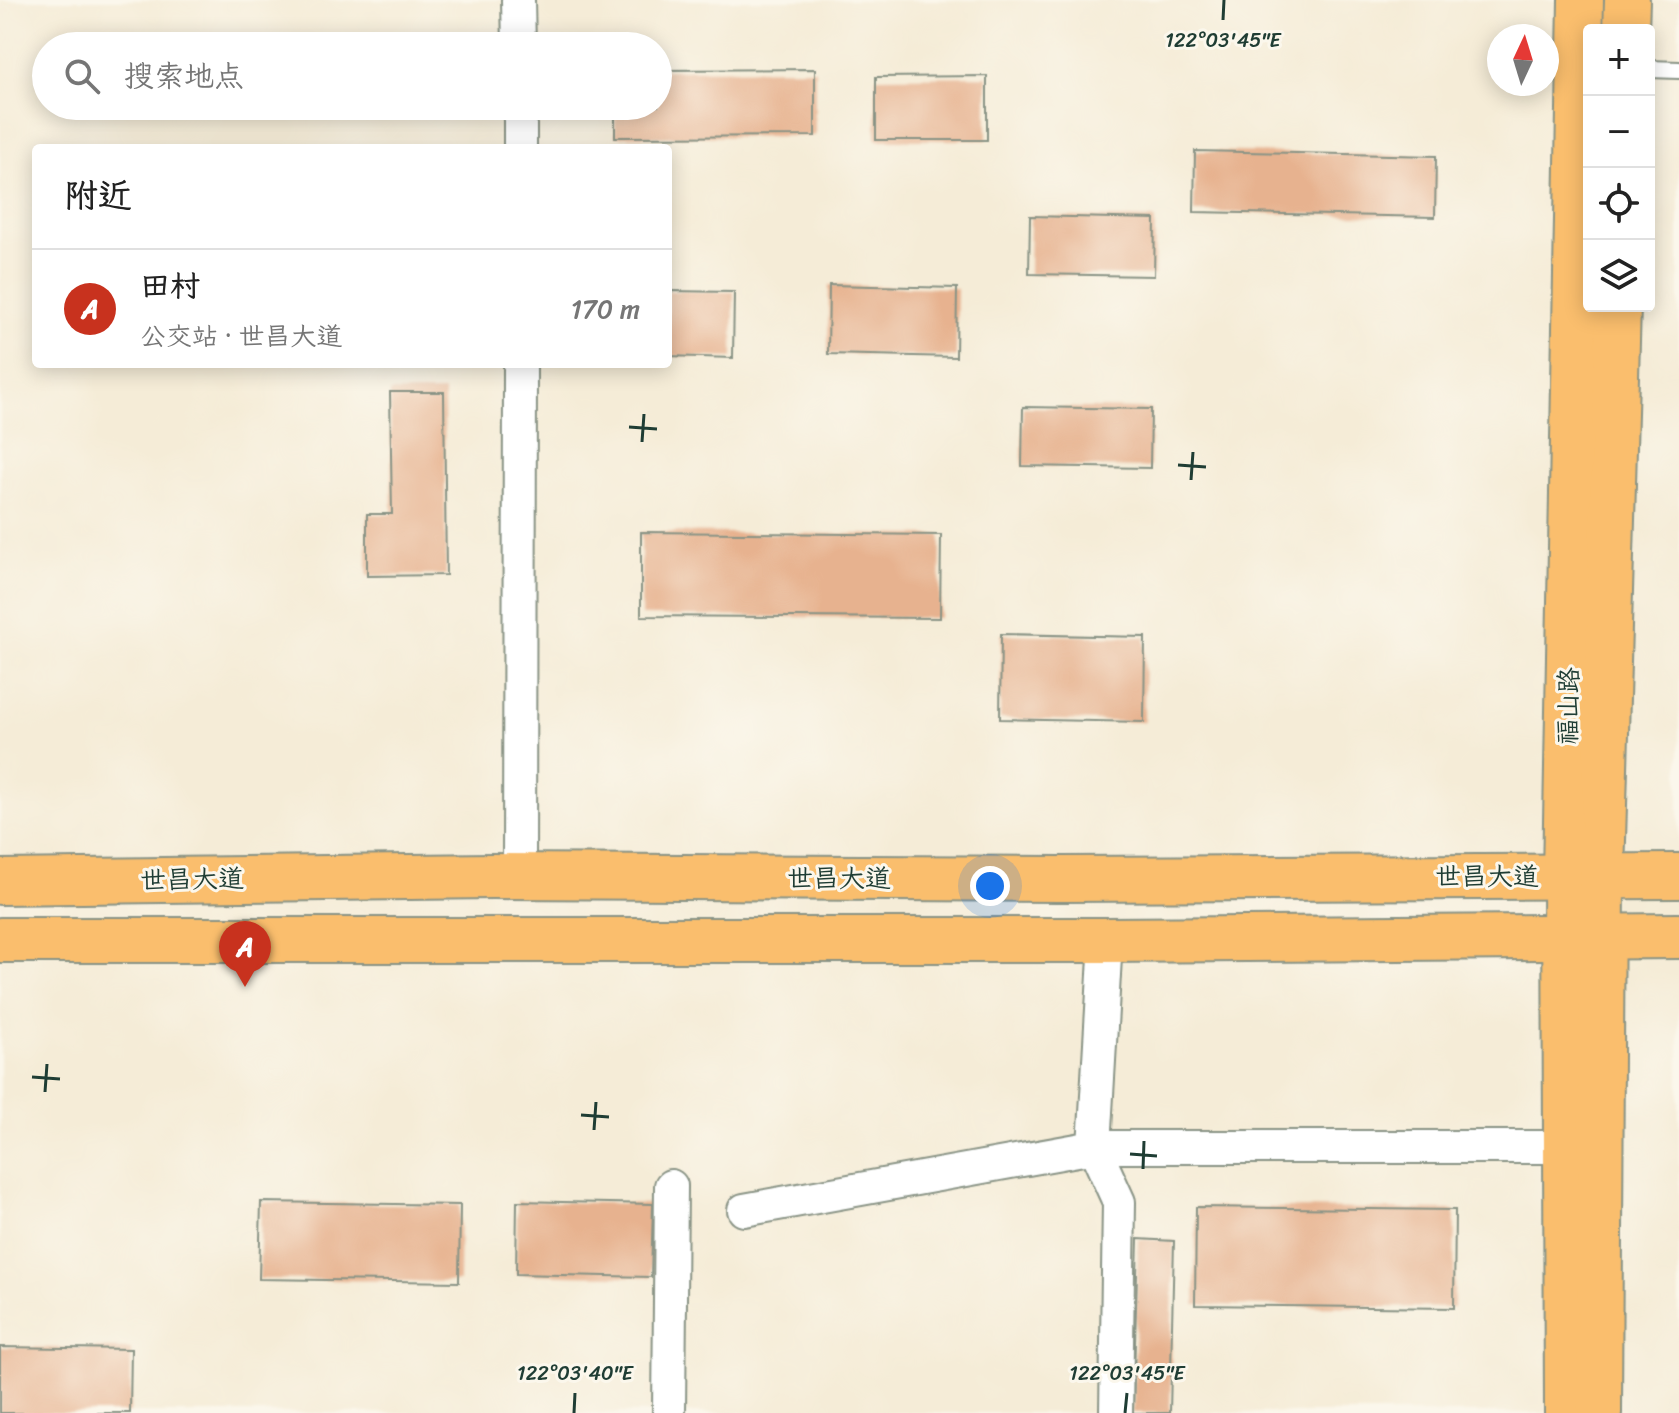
<!DOCTYPE html>
<html lang="zh">
<meta charset="utf-8">
<style>
:root{--surface:#fff;--page:#f6f6f6;--text:#222;--muted:#767676;--line:#e0e0e0;--accent:#c8321e}
body{margin:0;font-family:Sriracha,"LXGW WenKai TC",sans-serif;background:var(--page);color:var(--text)}
.controls{position:absolute;right:24px;top:24px;display:grid;overflow:hidden;border-radius:8px;box-shadow:0 4px 20px #0003}
.controls button{width:72px;height:72px;display:grid;place-items:center;padding:0;border:0;border-bottom:2px solid var(--line);background:var(--surface);color:var(--text);font:40px sans-serif}
.compass{position:absolute;left:1487px;top:24px;width:72px;height:72px;border-radius:50%;background:var(--surface);box-shadow:0 4px 20px #0003;rotate:4deg}
.you{position:absolute;left:990px;top:886px;width:28px;height:28px;margin:-20px;border:6px solid #fff;border-radius:50%;background:#1a73e8;box-shadow:0 0 0 12px #1a73e833}
.badge{display:grid;place-items:center;width:52px;height:52px;border-radius:50%;background:var(--accent);color:#fff;font-size:26px;font-weight:700}
.pin{position:absolute;translate:-50% -66px;filter:drop-shadow(0 2px 4px #0008)}
.pin::after{content:'';position:absolute;top:42px;width:28px;height:24px;background:inherit;clip-path:polygon(0 0,100% 0,50% 100%)}
.list{margin:0;padding:0;list-style:none}
h2{display:flex;justify-content:space-between;align-items:center;height:104px;margin:0;padding:0 32px;font-size:34px}
h2 small{font-size:26px;font-weight:400;color:var(--muted)}
.list li{display:grid;grid-template-columns:52px 1fr auto;gap:24px;align-items:center;box-sizing:border-box;height:120px;padding:0 32px;border-top:2px solid var(--line)}
.list b{display:block;font-size:30px;white-space:nowrap}
.list p{margin:0;font-size:26px;white-space:nowrap;color:var(--muted)}
.list em{font-size:26px;font-style:normal;color:var(--muted)}
.icon{flex:none;width:44px;height:44px;fill:none;stroke:currentColor;stroke-width:2;stroke-linecap:round;stroke-linejoin:round}
.map{position:relative;flex:none;width:1679px;height:1413px;overflow:hidden}
.search{position:absolute;background:var(--surface);box-shadow:0 4px 20px #0003;left:32px;top:32px;width:640px;height:88px;display:flex;align-items:center;gap:20px;box-sizing:border-box;padding:0 28px;border-radius:44px;color:var(--muted);font-size:30px}
.panel{position:absolute;background:var(--surface);box-shadow:0 4px 20px #0003;left:32px;top:144px;width:640px;height:224px;border-radius:8px}
.map>svg:first-child{display:block}
.building{fill:#e7b28f}
.lines{fill:none;stroke-linecap:round;stroke-linejoin:round}
.service-casing{stroke:#8a9486;stroke-width:20}
.minor-casing{stroke:#8a9486;stroke-width:36}
.primary-casing{stroke:#8a9486;stroke-width:48}
.service{stroke:#fff;stroke-width:16}
.minor{stroke:#fff;stroke-width:32}
.primary{stroke:#fabe6d;stroke-width:44}
.ticks{fill:none;stroke:#1f3d34;stroke-width:3}
.labels{text-anchor:middle;stroke-width:6;stroke-linejoin:round;paint-order:stroke}
.street-label{font-size:26px;fill:#1f3d34;stroke:#fbf7ec}
.ticks-label{font-size:20px;text-anchor:middle;fill:#1f3d34;stroke:#fbf7ec;stroke-width:6;stroke-linejoin:round;paint-order:stroke}
</style>
<div class="map">
<svg width="1679" height="1413" viewBox="0 0 1679 1413">
<rect width="100%" height="100%" fill="#fbf7ec"/>
<filter id="ink" filterUnits="userSpaceOnUse"><feTurbulence type="fractalNoise" baseFrequency=".0125" numOctaves="2"/><feDisplacementMap in="SourceGraphic" scale="16" xChannelSelector="R" yChannelSelector="G"/><feConvolveMatrix kernelMatrix="1 2 1 2 8 2 1 2 1" color-interpolation-filters="sRGB"/></filter>
<filter id="wash" filterUnits="userSpaceOnUse"><feTurbulence type="fractalNoise" baseFrequency=".006" numOctaves="4" result="noise"/><feDisplacementMap in="SourceGraphic" scale="32" xChannelSelector="R" yChannelSelector="G"/><feGaussianBlur stdDeviation="1.8" result="paint"/><feColorMatrix in="noise" values="0 0 0 0 0 0 0 0 0 0 0 0 0 0 0 0 0 1.4 0 .05"/><feComposite in="paint" operator="in"/></filter>
<g filter="url(#wash)">
<rect width="100%" height="100%" fill="#f5ecd7"/>
<g id="blocks">
<g class="building">
<path d="M815 69V136L615 137V106H658V70Z"/>
<path d="M987 76V140H876V77Z"/>
<path d="M1195 151 1436 156 1435 217 1194 212Z"/>
<path d="M1030 216 1155 219 1154 276 1029 274Z"/>
<path d="M829 285 957 288 956 357 828 354Z"/>
<path d="M668 291 734 292 733 358 668 356Z"/>
<path d="M390 392H444L446 575 367 576V514H392Z"/>
<path d="M1023 407 1151 409 1150 468 1022 466Z"/>
<path d="M641 532 941 535 940 618 641 616Z"/>
<path d="M1001 634 1145 637 1144 722 1000 719Z"/>
<path d="M517 1201 653 1204 651 1277 516 1274Z"/>
<path d="M261 1202 460 1205 459 1282 259 1279Z"/>
<path d="M1196 1207 1455 1210 1454 1308 1195 1305Z"/>
<path d="M1138 1239 1174 1241 1170 1413H1133Z"/>
<path d="M0 1347 131 1349 130 1413H0Z"/>
</g>
</g>
</g>
<g filter="url(#ink)">
<use href="#blocks" fill-opacity="0" stroke="#8a9486" stroke-width="2"/>
<g class="lines">
<g class="service-casing">
<path id="service" d="M1649 69 1679 70"/>
</g>
<g class="minor-casing">
<g id="minor">
<path d="M518 0 519 46"/>
<path d="M520 106V148"/>
<path d="M519 877 520 364"/>
<path d="M1106 940 1094 1147 1119 1202 1116 1413"/>
<path d="M744 1210 1094 1147H1587"/>
<path d="M669 1413 671 1186"/>
</g>
</g>
<g class="primary-casing">
<g id="primary">
<path d="M1626 30 1627 0"/>
<path d="M0 882 492 876 1062 879 1679 876"/>
<path d="M0 940H1106L1679 936"/>
<path d="M1567 1413 1565 876 1581 0"/>
<path d="M1599 1413 1602 876 1618 306"/>
</g>
</g>
<use href="#service" class="service"/>
<use href="#minor" class="minor"/>
<use href="#primary" class="primary"/>
</g>
</g>
<path class="ticks" d="M1223 20 1224 0M629 427 657 429M642 442 644 414M1178 465 1206 467M1191 480 1193 452M32 1077 60 1079M45 1092 47 1064M581 1115 609 1117M594 1130 596 1102M1130 1154 1157 1156M1143 1169 1144 1141M574 1413 575 1393M1125 1413 1127 1393"/>
<g class="labels">
<g class="street-label">
<text transform="translate(1568 706) rotate(-89)" y="9">福山路</text>
<text x="1487" y="885">世昌大道</text>
<text x="839" y="887">世昌大道</text>
<text transform="translate(192 879) rotate(-1)" y="9">世昌大道</text>
</g>
</g>
<g class="ticks-label">
<text x="1223" y="47">122°03'45"E</text>
<text x="575" y="1380">122°03'40"E</text>
<text x="1127" y="1380">122°03'45"E</text>
</g>
</svg>
<div class="controls">
<button>+</button>
<button>−</button>
<button><svg class="icon" aria-label="locate" viewBox="0 0 24 24"><circle cx="12" cy="12" r="6"/><path d="M12 2v4M12 18v4M2 12h4M18 12h4"/></svg></button>
<button><svg class="icon" aria-label="layers" viewBox="0 0 24 24"><path d="M12 4l9 5-9 5-9-5zM3 14l9 5 9-5"/></svg></button>
</div>
<svg class="compass" viewBox="-18 -18 36 36"><path d="M0-13l5 13h-10z" fill="#e53935"/><path d="M0 13l5-13h-10z" fill="#767676"/></svg>
<div class="you"></div>
<div class="pin badge" style="left:245px;top:987px">A</div>
<div class="search"><svg class="icon" aria-label="search" viewBox="0 0 24 24"><circle cx="10" cy="10" r="6"/><path d="M15 15l6 6"/></svg>搜索地点</div>
<section class="panel">
<h2>附近<small></small></h2>
<ul class="list">
<li><span class="badge">A</span><div><b>田村</b><p>公交站 · 世昌大道</p></div><em>170 m</em></li>
</ul>
</section>
</div>
